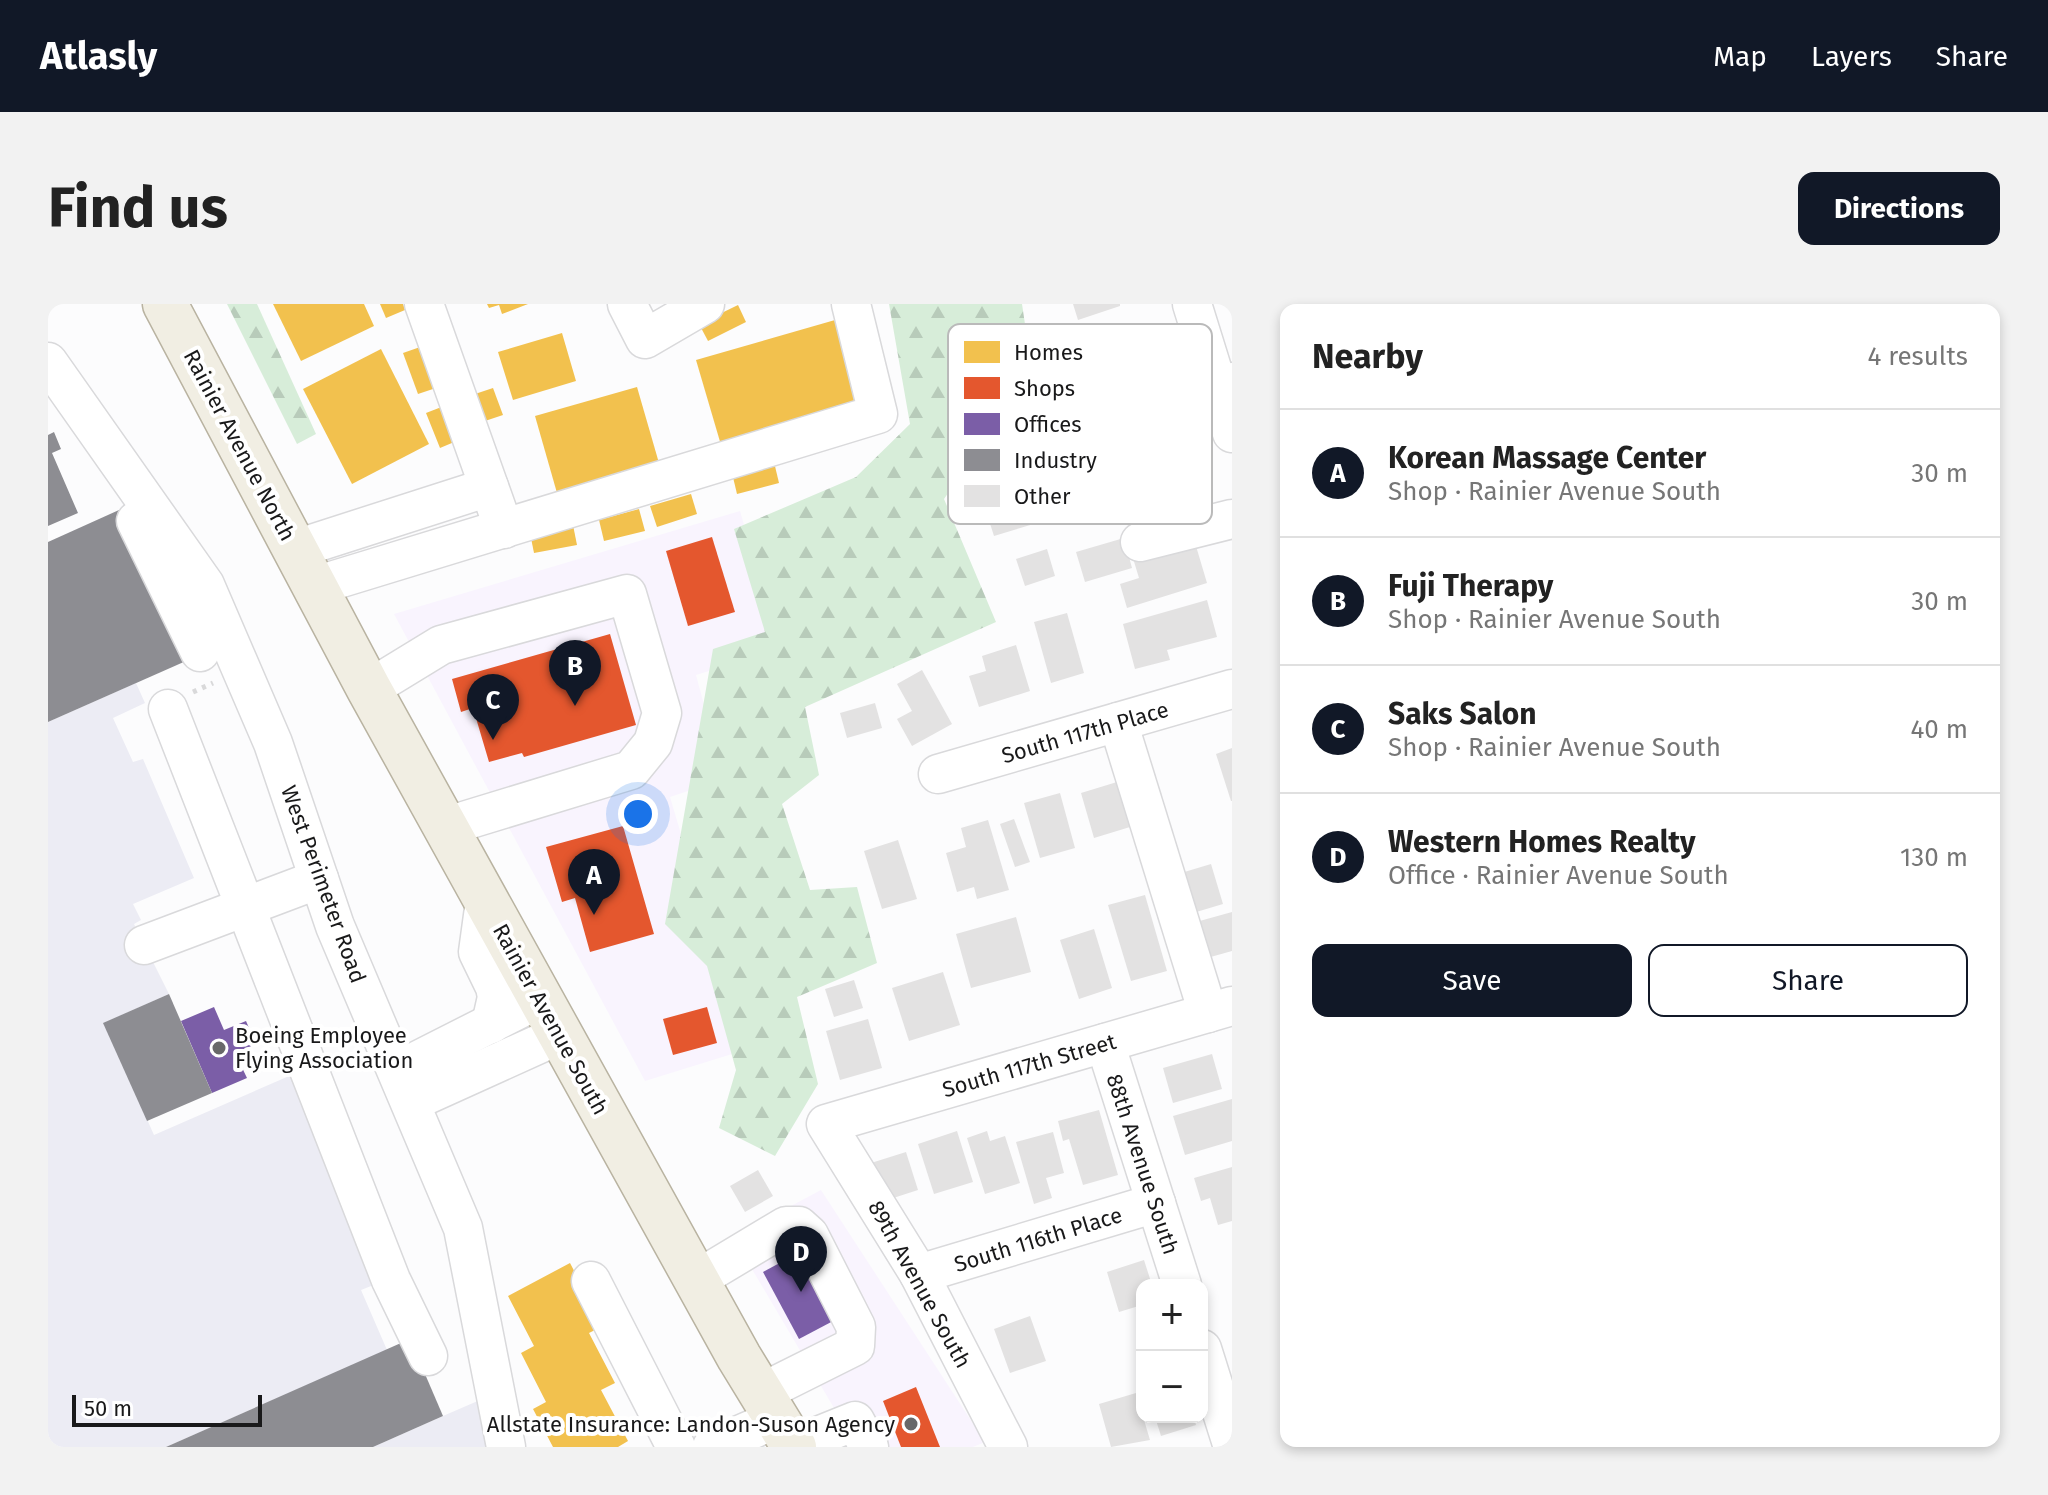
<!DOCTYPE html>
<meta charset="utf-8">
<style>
:root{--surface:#fff;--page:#f2f2f2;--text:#222;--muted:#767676;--line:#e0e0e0;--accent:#111827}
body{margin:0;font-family:"Fira Sans",sans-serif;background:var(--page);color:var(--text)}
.controls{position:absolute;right:24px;bottom:24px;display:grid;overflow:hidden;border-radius:16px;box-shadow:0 4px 12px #0003}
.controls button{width:72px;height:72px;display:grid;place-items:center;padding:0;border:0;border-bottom:2px solid var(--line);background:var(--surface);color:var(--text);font:40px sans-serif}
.scale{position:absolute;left:24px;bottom:20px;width:190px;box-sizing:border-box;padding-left:8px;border:4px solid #19191a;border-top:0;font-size:22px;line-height:28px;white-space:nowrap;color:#19191a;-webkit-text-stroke:6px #fff;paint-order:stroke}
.you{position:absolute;left:590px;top:510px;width:28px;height:28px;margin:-20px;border:6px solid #fff;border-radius:50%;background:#1a73e8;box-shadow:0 0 0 12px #1a73e833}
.badge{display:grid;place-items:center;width:52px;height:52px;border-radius:50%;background:var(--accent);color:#fff;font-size:26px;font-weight:700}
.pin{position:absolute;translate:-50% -66px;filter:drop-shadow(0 2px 4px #0008)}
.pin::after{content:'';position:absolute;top:42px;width:28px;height:24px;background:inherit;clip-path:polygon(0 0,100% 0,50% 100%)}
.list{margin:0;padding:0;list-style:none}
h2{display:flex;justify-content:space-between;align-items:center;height:104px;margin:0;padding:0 32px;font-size:34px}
h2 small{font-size:26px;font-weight:400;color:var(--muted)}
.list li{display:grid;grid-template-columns:52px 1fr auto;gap:24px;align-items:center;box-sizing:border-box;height:128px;padding:0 32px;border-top:2px solid var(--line)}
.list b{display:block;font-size:30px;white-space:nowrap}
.list p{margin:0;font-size:26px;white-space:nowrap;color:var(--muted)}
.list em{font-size:26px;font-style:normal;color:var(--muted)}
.actions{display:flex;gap:16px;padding:24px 32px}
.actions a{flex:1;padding:18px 0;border:2px solid var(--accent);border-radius:16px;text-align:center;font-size:28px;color:var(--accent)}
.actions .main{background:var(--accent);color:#fff}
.map{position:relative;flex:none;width:1184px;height:1143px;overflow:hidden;border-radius:16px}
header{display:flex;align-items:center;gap:48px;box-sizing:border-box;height:112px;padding:0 40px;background:var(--accent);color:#fff}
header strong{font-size:38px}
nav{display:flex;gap:44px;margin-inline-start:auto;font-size:28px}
.intro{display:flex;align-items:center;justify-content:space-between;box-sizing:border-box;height:192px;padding:0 48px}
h1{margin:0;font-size:56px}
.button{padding:20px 36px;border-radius:16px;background:var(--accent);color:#fff;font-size:28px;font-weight:700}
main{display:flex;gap:48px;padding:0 48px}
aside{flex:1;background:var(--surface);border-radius:16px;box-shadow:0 4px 12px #0003}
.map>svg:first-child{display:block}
.commercial{fill:#f9f4fe}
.built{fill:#ececf4}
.forest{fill:url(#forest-firs)}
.homes{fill:#f2c14e}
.shops{fill:#e4572e}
.offices{fill:#7b5ea7}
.industry{fill:#8d8d92}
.building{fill:#e3e2e2}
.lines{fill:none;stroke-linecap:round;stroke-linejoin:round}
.minor-casing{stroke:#d9d9db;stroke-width:41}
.major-casing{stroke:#b9b3a1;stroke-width:47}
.path{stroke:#d9d9da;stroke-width:5;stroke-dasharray:4 6;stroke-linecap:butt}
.minor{stroke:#fff;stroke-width:38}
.major{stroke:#f1eee3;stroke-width:44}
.poi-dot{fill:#686869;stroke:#fff;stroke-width:3}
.labels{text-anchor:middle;stroke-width:8;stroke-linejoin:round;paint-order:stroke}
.street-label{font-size:22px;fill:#19191a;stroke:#fff}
.poi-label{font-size:22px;fill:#19191a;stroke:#fff;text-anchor:start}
.key{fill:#fff;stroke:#bababa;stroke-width:2}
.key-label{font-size:22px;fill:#19191a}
</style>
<header>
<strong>Atlasly</strong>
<nav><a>Map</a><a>Layers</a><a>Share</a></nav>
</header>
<div class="intro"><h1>Find us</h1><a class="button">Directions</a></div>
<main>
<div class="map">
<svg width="1184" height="1143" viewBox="0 0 1184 1143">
<defs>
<pattern id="forest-firs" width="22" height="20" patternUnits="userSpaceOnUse" patternTransform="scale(2)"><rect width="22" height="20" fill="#d7edd9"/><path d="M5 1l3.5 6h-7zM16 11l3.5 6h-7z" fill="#b8cbba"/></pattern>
</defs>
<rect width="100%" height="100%" fill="#fcfcfd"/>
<g class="commercial">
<path d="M692 207 732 345 648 371 676 475 622 493 697 746 597 777 346 310Z"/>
<path d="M773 886 937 1138 925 1143H809L685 933Z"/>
</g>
<g class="built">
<path d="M88 379 97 399 65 414 85 458 95 455 146 574 85 600 93 616 86 620 121 690 56 719 106 831 248 769 328 980 313 986 339 1046 118 1143H0V418Z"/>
<path d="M432 1096 439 1143H325L395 1112Z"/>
</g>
<g class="forest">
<path d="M179 0H209L268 130 249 140Z"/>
<path d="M841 0H974L984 67 896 195 948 318 757 403 771 471 734 500 762 586 809 583 829 659 749 693 770 780 727 852 671 824 688 766 659 662 617 620 665 345 717 328 686 225 808 173 862 120Z"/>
</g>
<g class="homes">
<path d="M225 0H316L326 22 253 57Z"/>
<path d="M332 0H355L357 6 338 14Z"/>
<path d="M439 0H480L454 10 451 1 441 4Z"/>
<path d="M690 1 698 18 660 37 651 20Z"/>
<path d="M787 16 811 101 673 141 648 56Z"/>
<path d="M514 29 528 77 465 96 450 48Z"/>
<path d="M375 42 391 83 370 90 355 49Z"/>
<path d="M333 45 381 140 304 180 255 85Z"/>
<path d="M589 83 613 166 511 196 487 112Z"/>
<path d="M445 84 455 111 437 117 427 90Z"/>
<path d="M396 102 411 136 392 144 378 109Z"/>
<path d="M726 158 731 179 689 190 684 169Z"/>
<path d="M643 190 649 210 609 223 602 202Z"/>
<path d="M591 205 597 227 556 237 551 216Z"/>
<path d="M525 221 529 241 486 249 482 229Z"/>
<path d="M522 959 555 1022 541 1029 567 1079 553 1086 580 1137 570 1143H505L485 1105 498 1098 473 1049 486 1042 460 992Z"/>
</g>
<g class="shops">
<path d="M664 233 687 308 640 322 618 247Z"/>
<path d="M562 330 588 421 476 453 474 449 441 458 425 404 413 408 404 375Z"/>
<path d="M575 522 606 630 542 648 527 594 514 598 498 543Z"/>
<path d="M659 703 669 739 625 751 615 715Z"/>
<path d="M868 1083 892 1143H853L835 1097Z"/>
</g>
<g class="offices">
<path d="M166 703 176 726 198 717 208 740 187 749 199 774 164 789 133 717Z"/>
<path d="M750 949 787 1016 751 1035 715 968Z"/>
</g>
<g class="industry">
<path d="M6 128 13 145 4 149 30 209 0 222V131Z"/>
<path d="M71 206 138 357 0 418V238Z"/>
<path d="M121 690 164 789 99 817 55 719Z"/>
<path d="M362 1035 395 1112 325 1143H118Z"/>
</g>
<g class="building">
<path d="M1025 0H1072V2L1030 16Z"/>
<path d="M1117 134 1139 212 1086 226 1075 186 1087 182 1084 170 1095 167 1089 141Z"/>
<path d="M980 163 991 197 983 199 989 219 946 232 935 198 943 196 940 185 949 182 946 173Z"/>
<path d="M1145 232 1159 279 1079 304 1072 280 1091 274 1084 251Z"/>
<path d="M1076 234 1084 264 1037 278 1028 248Z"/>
<path d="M999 245 1007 272 977 282 968 255Z"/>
<path d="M1159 296 1169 333 1119 346 1122 356 1087 365 1075 320Z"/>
<path d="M1019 309 1036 369 1003 379 986 318Z"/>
<path d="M968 341 982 387 931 403 921 372 938 367 934 352Z"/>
<path d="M874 366 904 420 864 442 849 415 864 407 849 380Z"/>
<path d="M827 399 834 424 799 434 792 409Z"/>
<path d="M1184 444V497H1183L1168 450Z"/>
<path d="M1069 478 1082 523 1046 534 1033 489Z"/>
<path d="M1012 489 1027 544 992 554 976 499Z"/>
<path d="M966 515 982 558 967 563 952 520Z"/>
<path d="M940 516 961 586 929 595 926 583 909 588 898 549 918 543 913 524Z"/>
<path d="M850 536 869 595 834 605 816 547Z"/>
<path d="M1163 560 1175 600 1145 609 1133 569Z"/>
<path d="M1097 591 1119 667 1083 677 1060 601Z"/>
<path d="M1184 608V647L1159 654 1148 618Z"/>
<path d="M968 613 983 668 923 684 908 630Z"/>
<path d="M1046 625 1064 684 1031 695 1012 636Z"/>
<path d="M895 668 912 721 861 737 844 684Z"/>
<path d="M806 676 815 704 786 713 777 685Z"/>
<path d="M820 715 834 764 792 776 778 727Z"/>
<path d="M1164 750 1174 785 1125 799 1115 764Z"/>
<path d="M1184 795V837L1137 851 1125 812Z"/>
<path d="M1051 806 1070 871 1035 881 1021 835 1015 837 1010 817Z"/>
<path d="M909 827 925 878 886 890 870 840Z"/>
<path d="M939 827 942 837 957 832 972 879 937 890 919 834Z"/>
<path d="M1005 828 1016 869 998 874 1004 894 986 900 968 838Z"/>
<path d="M858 848 870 886 836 897 823 859Z"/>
<path d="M1184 863V917L1170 921 1162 894 1153 897 1146 874Z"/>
<path d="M710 866 725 892 697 908 682 882Z"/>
<path d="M1096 956 1104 981H1094V1001L1071 1008 1059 968Z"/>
<path d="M982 1012 998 1057 962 1069 946 1025Z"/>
<path d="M1088 1089 1102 1136 1063 1143 1051 1100Z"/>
<path d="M1107 1113H1146L1148 1121 1113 1132Z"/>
</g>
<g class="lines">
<g class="minor-casing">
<g id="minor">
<path d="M376 0 456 225"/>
<path d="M579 0 597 35 657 0"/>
<path d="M1144 0 1184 129"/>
<path d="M0 58 157 281 225 439 287 622 415 924 458 1143"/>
<path d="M1004 130 1184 78"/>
<path d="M93 213 88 217 152 348"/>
<path d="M1092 238 1184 215"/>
<path d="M248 245 441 183"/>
<path d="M267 282 830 110 803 0"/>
<path d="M321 385 393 341 579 290 614 409 605 439 583 466 396 523"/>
<path d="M120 405 343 976 380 1052"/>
<path d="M1070 418 1160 709"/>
<path d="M890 470 1184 385"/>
<path d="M437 597 430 648 447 683 449 693 443 720"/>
<path d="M96 641 271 575"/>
<path d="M1057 739 1134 981"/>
<path d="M349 767 491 695"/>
<path d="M363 798 511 731"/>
<path d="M871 970 1108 899"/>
<path d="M648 976 738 922H751L761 931 808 1023 807 1042 713 1089"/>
<path d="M543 977 628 1143"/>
<path d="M1154 1045 1184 1140"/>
<path d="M745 1142 807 1117 821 1143"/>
<path d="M664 1143 728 1115"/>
<path d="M960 1143 871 970 778 820 1184 702"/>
</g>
</g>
<g class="major-casing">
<path id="major" d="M117 0 321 385 691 1053 746 1143"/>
</g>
<path class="path" d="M145 388 165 379"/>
<use href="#minor" class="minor"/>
<use href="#major" class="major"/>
</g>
<g class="poi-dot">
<circle cx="171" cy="744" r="8"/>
<circle cx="863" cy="1120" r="8"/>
</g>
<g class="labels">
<g class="street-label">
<text transform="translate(192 141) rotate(62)" y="8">Rainier Avenue North</text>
<text transform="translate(1037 428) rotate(-16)" y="8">South 117th Place</text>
<text transform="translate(276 580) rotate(70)" y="8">West Perimeter Road</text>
<text transform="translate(503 715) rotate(61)" y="8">Rainier Avenue South</text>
<text transform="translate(981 761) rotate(-16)" y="8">South 117th Street</text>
<text transform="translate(1095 860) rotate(72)" y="8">88th Avenue South</text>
<text transform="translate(990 935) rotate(-17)" y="8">South 116th Place</text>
<text transform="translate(872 980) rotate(61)" y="8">89th Avenue South</text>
</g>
<g class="poi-label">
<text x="187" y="739">Boeing Employee<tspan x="187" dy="25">Flying Association</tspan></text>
<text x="847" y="1128" text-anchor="end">Allstate Insurance: Landon-Suson Agency</text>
</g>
</g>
<rect x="900" y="20" width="264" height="200" rx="12" class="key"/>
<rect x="916" y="37" width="36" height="22" fill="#f2c14e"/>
<rect x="916" y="73" width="36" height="22" fill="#e4572e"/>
<rect x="916" y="109" width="36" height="22" fill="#7b5ea7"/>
<rect x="916" y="145" width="36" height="22" fill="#8d8d92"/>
<rect x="916" y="181" width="36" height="22" fill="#e3e2e2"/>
<g class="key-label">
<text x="966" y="56">Homes</text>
<text x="966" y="92">Shops</text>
<text x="966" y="128">Offices</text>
<text x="966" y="164">Industry</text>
<text x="966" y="200">Other</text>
</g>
</svg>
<div class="controls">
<button>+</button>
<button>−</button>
</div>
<div class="scale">50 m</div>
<div class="you"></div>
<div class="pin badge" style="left:546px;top:611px">A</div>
<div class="pin badge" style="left:527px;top:402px">B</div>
<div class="pin badge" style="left:445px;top:436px">C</div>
<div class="pin badge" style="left:753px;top:988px">D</div>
</div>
<aside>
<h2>Nearby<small>4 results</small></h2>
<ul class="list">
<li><span class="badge">A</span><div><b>Korean Massage Center</b><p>Shop · Rainier Avenue South</p></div><em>30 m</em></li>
<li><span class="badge">B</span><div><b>Fuji Therapy</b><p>Shop · Rainier Avenue South</p></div><em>30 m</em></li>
<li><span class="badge">C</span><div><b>Saks Salon</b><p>Shop · Rainier Avenue South</p></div><em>40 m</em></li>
<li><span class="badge">D</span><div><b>Western Homes Realty</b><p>Office · Rainier Avenue South</p></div><em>130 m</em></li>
</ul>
<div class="actions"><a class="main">Save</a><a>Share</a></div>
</aside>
</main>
